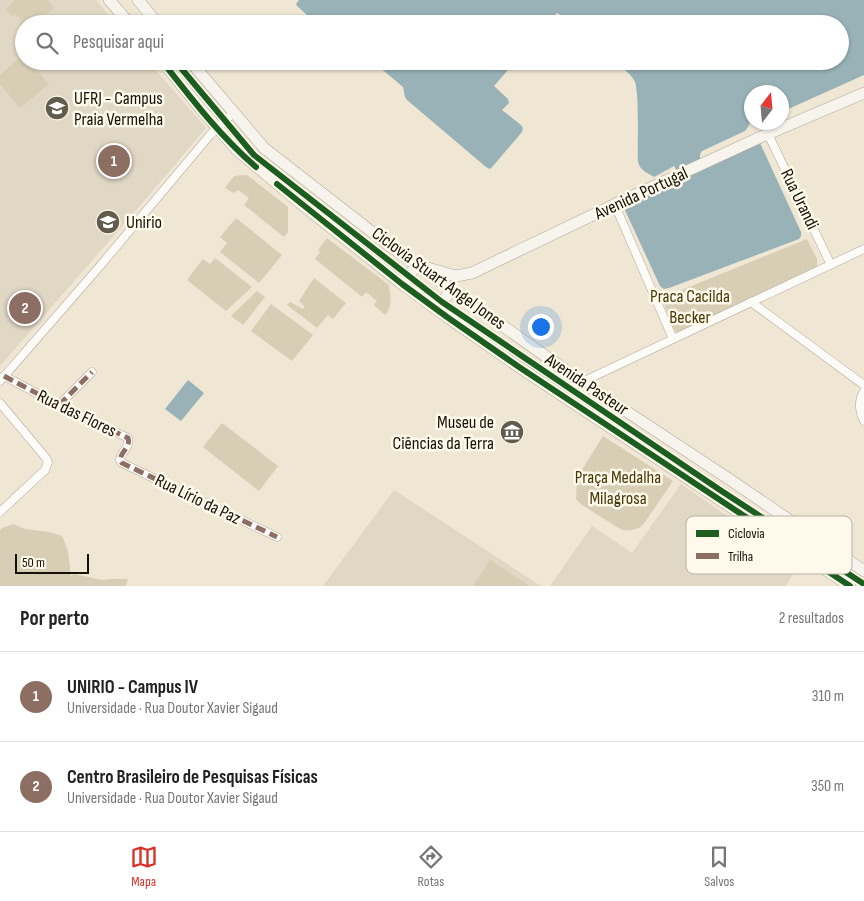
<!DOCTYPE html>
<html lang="pt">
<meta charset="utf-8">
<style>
:root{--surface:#fff;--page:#f6f6f6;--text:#222;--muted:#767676;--line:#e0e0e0;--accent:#d93025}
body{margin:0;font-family:"Sofia Sans Condensed",sans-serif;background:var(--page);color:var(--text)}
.compass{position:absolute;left:744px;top:85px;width:45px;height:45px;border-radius:50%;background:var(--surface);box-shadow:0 1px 4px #0004;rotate:16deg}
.scale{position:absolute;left:15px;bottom:12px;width:74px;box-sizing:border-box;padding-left:5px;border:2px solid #161106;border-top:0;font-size:14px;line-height:18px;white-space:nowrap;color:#161106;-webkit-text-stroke:4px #fff9eb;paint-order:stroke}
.you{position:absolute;left:540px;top:326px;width:18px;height:18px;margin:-12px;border:4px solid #fff;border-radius:50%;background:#1a73e8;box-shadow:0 0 0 8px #1a73e833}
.badge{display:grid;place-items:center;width:32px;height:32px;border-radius:50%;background:var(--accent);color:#fff;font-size:16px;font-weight:700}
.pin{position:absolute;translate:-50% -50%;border:2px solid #fff;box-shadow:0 1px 5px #0006}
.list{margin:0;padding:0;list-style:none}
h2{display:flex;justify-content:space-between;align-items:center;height:65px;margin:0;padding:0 20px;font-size:21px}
h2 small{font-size:16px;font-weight:400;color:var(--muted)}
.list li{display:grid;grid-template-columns:32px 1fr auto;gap:15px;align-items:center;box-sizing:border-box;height:90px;padding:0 20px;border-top:1px solid var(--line)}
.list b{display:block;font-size:19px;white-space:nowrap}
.list p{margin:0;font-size:16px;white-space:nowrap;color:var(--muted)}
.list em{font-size:16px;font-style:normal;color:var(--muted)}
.icon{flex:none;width:28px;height:28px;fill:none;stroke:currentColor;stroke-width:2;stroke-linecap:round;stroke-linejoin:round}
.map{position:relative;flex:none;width:864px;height:586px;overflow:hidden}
.search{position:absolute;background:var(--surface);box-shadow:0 1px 4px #0004;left:15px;right:15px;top:15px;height:55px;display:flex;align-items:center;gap:12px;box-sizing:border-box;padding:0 18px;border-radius:28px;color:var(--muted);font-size:19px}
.sheet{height:245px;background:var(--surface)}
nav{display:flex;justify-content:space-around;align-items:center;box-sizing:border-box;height:70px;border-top:1px solid var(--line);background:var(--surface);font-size:14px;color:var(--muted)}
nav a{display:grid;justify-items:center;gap:2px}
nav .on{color:var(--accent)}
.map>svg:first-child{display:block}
.education{fill:#e0d7c4}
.green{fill:#d7ceb5}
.water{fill:#98b2b8}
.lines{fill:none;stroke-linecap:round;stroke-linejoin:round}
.street-casing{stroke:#b0aa9b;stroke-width:9}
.secondary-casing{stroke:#b0aa9b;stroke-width:12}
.street{stroke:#fdfbf8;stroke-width:8}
.secondary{stroke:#f7f4ed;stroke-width:11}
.quiet{stroke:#8d6e63;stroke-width:5;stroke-dasharray:10 5;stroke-linecap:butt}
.cycleway-casing{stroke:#fff9eb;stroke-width:9}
.cycleway{stroke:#1b5e20;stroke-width:6}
.labels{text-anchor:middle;stroke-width:5;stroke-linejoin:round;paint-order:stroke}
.poi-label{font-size:18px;fill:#161106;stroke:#fff9eb;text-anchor:start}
.street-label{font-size:18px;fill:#161106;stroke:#fff9eb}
.park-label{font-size:18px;fill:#473709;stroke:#fff9eb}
.key{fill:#fff9eb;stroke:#b9b3a6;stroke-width:1}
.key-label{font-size:14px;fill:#161106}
</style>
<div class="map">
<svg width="864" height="586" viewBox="0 0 864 586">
<rect width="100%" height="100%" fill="#efe7d3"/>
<g class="education">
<path d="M0 0H96L116 24H24V61H148L206 128 144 201 0 366Z"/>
<path d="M681 484 785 556 799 564 786 586H550L592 526 632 553Z"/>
<path d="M394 490 541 586H323Z"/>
</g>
<g class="green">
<path d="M15 0H48L54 8 36 24H24V30L19 24 22 21 15 13 12 16 6 9Z"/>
<path d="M23 55 24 61H29L49 84 20 108 0 84V75Z"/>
<path d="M247 175 288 207V232L284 237 244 205 249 198 238 190 234 193 225 188 234 176Z"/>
<path d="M236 218 282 255 259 283 220 252 227 243 220 237Z"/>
<path d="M327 238 389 285C390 296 393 306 385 315L374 305 377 301 366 292 362 297 315 259 320 252 318 250Z"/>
<path d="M807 239 817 259V267L677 333 674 329 662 298Z"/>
<path d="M215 258 252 287 226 311 187 280 203 259 210 264Z"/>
<path d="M314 278 346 303 333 319 328 315 317 328 287 305 290 302 303 309 305 307 299 301Z"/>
<path d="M257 291 265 297 243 325 231 316Z"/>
<path d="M271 304 313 335 292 361 251 331Z"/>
<path d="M222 423 278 466 259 491 203 447Z"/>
<path d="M603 436 673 481 645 522C639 530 632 531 622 530L582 505 576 499 577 478Z"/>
<path d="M13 524 25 529 50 532 62 536 68 551 71 576 74 574 79 575 102 580 113 579H128L126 586H0V530L2 528Z"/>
<path d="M490 560 530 586H473Z"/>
</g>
<g class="water">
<path d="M299 0H864V75L786 110 782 109V92H752C751 104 754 122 745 131L702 151C699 155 700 158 701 163L760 143 801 232V236L799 239 669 288 664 289 660 286 624 208V205L680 175 674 166 654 177 644 171 640 167 638 162C637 147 640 89 634 80 630 73 621 67 614 61H840V24H570L559 14 557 13 547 24H317L297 6 296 4Z"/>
<path d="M372 61H516L494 86 508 99 509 103 502 110 521 125 523 128 522 132 493 166 490 169 486 167 407 100 405 97 403 87Z"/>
<path d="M188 380 204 393 181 421 165 409Z"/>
</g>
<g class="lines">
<g class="street-casing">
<g id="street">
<path d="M768 134 831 265"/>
<path d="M615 205 673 339"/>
<path d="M751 302 864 385"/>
<path d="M4 376 59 405 128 438C131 447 121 451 120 460L122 463 277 537"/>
<path d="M0 381 100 266 210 135 233 113"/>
<path d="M582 382 864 249"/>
<path d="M864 391C858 401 859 411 864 421"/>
<path d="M0 403 46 458 48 462 45 470 0 512"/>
<path d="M59 405 92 372"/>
</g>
</g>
<g class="secondary-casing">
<g id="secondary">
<path d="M109 0 130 24"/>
<path d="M138 0 158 24"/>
<path d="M162 61 204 113 238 151 300 203 402 284 447 317 519 367 850 586"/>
<path d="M190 61 264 148 390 246 582 382 729 479 864 571"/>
<path d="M402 284 417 265 456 276 472 273 622 201 763 136 864 93"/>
<path d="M436 309 452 290"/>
</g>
</g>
<use href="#street" class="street"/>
<use href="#secondary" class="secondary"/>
<g class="quiet">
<path d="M4 376 59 405 128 438C131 447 121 451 120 460L122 463 277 537"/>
<path d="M59 405 92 372"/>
</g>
<g class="cycleway-casing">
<g id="cycleway">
<path d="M162 61C191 98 220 136 256 167"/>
<path d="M175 61 254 155 442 302 720 490 864 584"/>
<path d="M277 184 402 284 447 317 519 367 850 586"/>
</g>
</g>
<use href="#cycleway" class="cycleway"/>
</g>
<defs>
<g id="university-disc" transform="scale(1.25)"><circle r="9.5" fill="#625c4e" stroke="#fff9eb"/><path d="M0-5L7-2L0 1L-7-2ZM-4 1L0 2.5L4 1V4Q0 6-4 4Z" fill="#fff"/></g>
<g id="museum-disc" transform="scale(1.25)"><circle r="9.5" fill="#625c4e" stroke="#fff9eb"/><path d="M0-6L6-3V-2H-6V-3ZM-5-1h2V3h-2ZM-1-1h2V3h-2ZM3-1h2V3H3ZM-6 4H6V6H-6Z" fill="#fff"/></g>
</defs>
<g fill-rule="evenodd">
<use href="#university-disc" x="57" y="108"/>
<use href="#university-disc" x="108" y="222"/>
<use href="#museum-disc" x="512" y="432"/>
</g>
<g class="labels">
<g class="poi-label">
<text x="74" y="104">UFRJ - Campus<tspan x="74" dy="21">Praia Vermelha</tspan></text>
<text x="126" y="228">Unirio</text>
<text x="494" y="428" text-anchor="end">Museu de<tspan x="494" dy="21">Ciências da Terra</tspan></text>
</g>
<g class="street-label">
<text transform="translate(641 193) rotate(-25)" y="6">Avenida Portugal</text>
<text transform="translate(800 199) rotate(64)" y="6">Rua Urandi</text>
<text transform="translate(439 278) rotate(36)" y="6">Ciclovia Stuart Angel Jones</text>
<text transform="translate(587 384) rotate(34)" y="6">Avenida Pasteur</text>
<text transform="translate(77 413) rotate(26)" y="6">Rua das Flores</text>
<text transform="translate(198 499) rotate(26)" y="6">Rua Lírio da Paz</text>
</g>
<g class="park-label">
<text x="690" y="302">Praca Cacilda<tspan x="690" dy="21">Becker</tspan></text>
<text x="618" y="483">Praça Medalha<tspan x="618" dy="21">Milagrosa</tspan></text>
</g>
</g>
<rect x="686" y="516" width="166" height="58" rx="8" class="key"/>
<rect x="696" y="530" width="23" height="7" fill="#1b5e20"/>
<rect x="696" y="553" width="23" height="6" fill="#8d6e63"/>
<g class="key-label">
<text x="728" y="538">Ciclovia</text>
<text x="728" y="561">Trilha</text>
</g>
</svg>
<svg class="compass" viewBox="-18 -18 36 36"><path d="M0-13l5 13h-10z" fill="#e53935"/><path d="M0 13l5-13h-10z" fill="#767676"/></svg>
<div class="scale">50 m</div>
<div class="you"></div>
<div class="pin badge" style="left:114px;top:161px;background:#8d6e63">1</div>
<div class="pin badge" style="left:25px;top:308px;background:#8d6e63">2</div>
<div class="search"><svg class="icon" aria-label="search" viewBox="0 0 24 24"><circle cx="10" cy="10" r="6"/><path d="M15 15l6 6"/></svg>Pesquisar aqui</div>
</div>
<section class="sheet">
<h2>Por perto<small>2 resultados</small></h2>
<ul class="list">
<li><span class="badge" style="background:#8d6e63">1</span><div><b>UNIRIO - Campus IV</b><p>Universidade · Rua Doutor Xavier Sigaud</p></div><em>310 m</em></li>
<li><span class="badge" style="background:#8d6e63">2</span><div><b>Centro Brasileiro de Pesquisas Físicas</b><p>Universidade · Rua Doutor Xavier Sigaud</p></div><em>350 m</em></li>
</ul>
</section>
<nav>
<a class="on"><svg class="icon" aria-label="map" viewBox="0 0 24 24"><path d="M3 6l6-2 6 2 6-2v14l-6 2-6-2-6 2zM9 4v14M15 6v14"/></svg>Mapa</a>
<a><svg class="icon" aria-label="directions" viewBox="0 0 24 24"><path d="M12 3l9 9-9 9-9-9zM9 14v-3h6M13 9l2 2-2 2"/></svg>Rotas</a>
<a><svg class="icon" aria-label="saved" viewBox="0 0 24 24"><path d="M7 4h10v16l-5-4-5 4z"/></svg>Salvos</a>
</nav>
